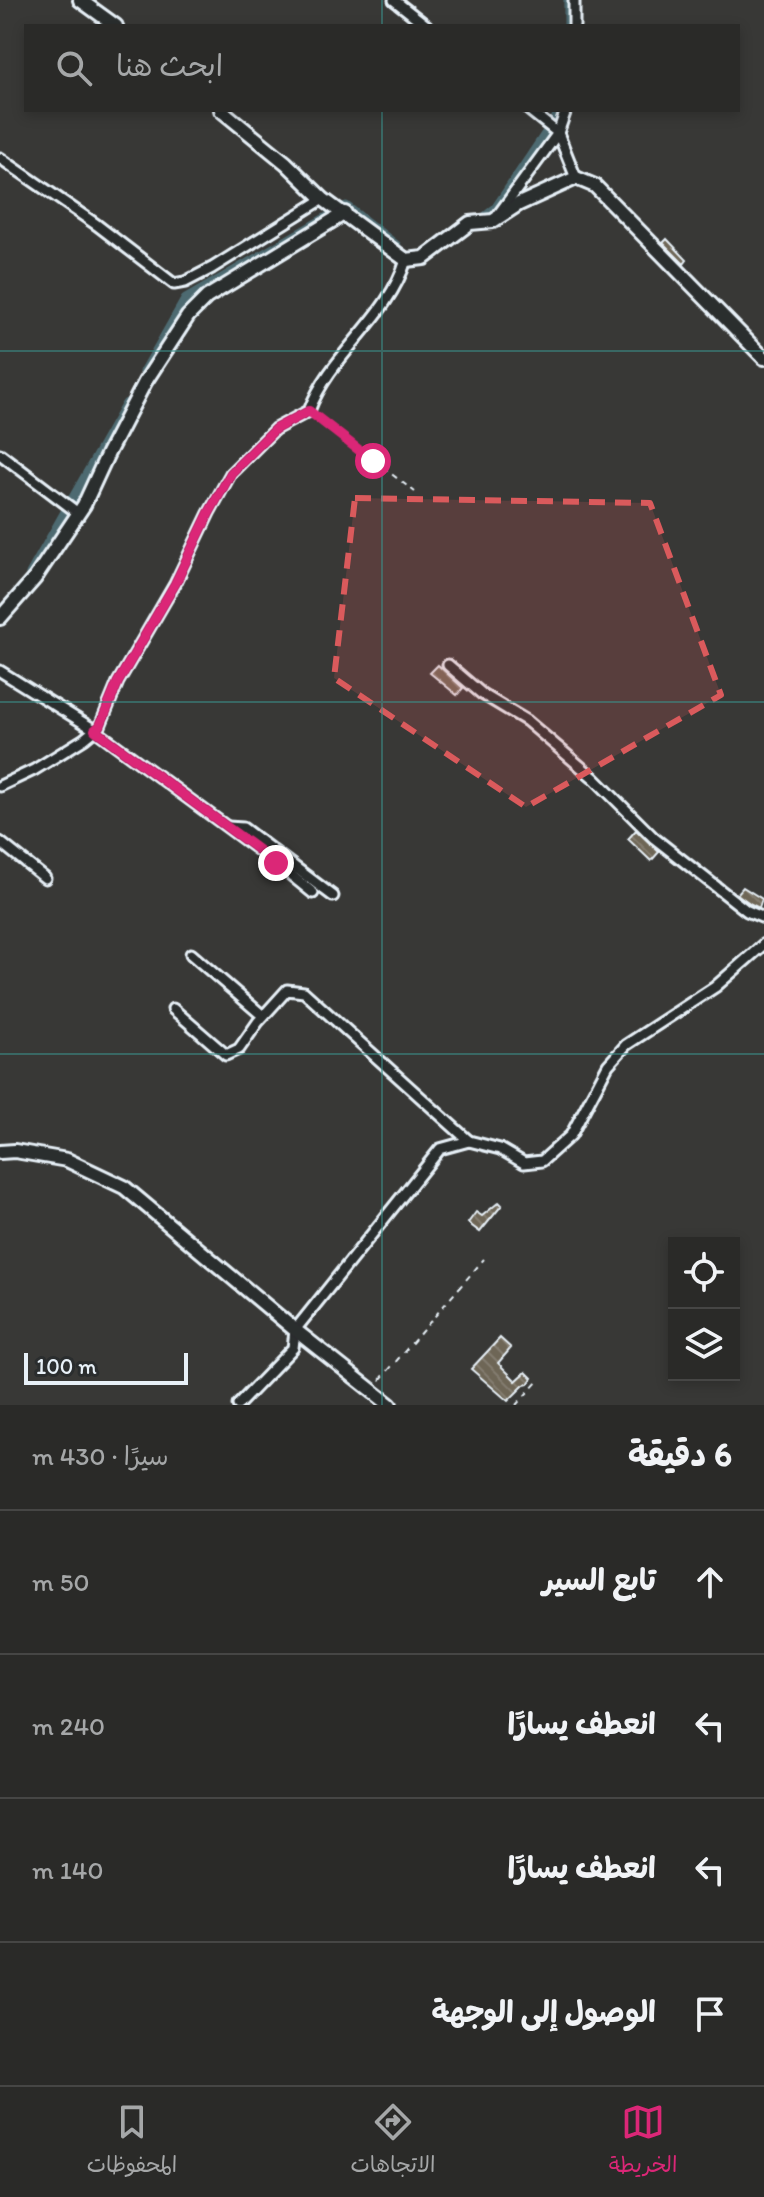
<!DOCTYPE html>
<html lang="ar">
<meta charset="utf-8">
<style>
:root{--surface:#2a2a28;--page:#363634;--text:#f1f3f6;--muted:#a5a7a8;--line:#464645;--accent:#db2777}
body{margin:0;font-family:Itim,"Playpen Sans Arabic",sans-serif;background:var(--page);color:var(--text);direction:rtl}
.controls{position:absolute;right:24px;bottom:24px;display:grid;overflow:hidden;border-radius:0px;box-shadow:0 4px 12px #0003}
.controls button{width:72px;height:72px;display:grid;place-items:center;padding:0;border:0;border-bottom:2px solid var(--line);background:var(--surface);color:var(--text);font:40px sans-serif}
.scale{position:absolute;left:24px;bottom:20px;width:164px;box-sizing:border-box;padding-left:8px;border:4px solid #e8f1f8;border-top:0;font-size:22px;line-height:28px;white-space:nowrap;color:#e8f1f8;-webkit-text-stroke:6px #2a2d2e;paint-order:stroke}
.stop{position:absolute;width:24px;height:24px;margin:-18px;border:6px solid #db2777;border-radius:50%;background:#fff}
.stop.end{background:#db2777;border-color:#fff;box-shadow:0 2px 8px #0008}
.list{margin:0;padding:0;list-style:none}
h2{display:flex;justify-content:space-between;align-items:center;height:104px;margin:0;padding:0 32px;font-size:34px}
h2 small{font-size:26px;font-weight:400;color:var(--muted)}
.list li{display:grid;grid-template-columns:52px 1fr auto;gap:24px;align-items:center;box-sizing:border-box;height:144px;padding:0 32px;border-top:2px solid var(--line)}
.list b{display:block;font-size:30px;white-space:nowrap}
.list em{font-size:26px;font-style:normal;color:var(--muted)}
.icon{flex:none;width:44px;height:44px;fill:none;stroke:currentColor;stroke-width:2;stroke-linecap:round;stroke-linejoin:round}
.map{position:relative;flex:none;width:764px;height:1405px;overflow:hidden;direction:ltr}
.search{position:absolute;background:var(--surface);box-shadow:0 4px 12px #0003;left:24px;right:24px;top:24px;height:88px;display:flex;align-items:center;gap:20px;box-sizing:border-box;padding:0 28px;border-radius:0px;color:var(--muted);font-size:30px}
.sheet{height:680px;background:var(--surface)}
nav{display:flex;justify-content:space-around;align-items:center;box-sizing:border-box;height:112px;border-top:2px solid var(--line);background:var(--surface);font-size:22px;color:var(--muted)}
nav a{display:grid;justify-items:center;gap:4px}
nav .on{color:var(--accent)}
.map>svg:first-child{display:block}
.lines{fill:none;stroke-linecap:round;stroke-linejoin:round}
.canal{stroke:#4d6a71;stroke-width:11}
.building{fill:url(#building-back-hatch);stroke:#e8f1f8;stroke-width:2}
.minor-casing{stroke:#e8f1f8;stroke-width:15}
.tertiary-casing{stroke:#e8f1f8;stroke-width:18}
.path{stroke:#e8f1f8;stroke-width:2;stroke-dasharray:6 6;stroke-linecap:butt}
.minor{stroke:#2a2d2e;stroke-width:9}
.tertiary{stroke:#2a2d2e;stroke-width:12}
.route{stroke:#db2777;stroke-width:10}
.marked{fill:#da5a5c;fill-opacity:0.2;stroke:#da5a5c;stroke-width:6;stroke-dasharray:16 10;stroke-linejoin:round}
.grid{fill:none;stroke:#3a8f8a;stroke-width:2;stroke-opacity:0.55}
</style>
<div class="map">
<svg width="764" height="1405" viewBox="0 0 764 1405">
<defs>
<pattern id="building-back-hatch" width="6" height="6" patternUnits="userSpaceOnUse" patternTransform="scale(2)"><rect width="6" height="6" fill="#6e6656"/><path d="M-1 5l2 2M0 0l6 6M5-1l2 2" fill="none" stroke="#837c6f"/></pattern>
</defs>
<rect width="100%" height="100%" fill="#383836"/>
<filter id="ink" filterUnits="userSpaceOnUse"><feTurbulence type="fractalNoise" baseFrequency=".0125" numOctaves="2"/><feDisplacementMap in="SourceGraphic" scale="16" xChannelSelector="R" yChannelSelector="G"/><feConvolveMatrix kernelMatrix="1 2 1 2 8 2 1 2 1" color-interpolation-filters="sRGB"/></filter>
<g filter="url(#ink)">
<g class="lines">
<g class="canal">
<path d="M569 0V26"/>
<path d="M477 224 496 209 557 118 558 110"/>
<path d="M145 372 186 300 346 207 396 246"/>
<path d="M31 574 127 404"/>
</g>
</g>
<g class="building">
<path d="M667 239 687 260 684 264 663 243Z"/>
<path d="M438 665 463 688 457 695 430 673Z"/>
<path d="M636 830 659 852 651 861 628 839Z"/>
<path d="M743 887 762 899 759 908 751 904 737 894Z"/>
<path d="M499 1202 502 1205 480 1232 468 1223 476 1212 482 1216Z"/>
<path d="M500 1338 511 1348 498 1363 516 1381 526 1372 532 1378 528 1384 524 1385 508 1401 471 1369Z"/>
</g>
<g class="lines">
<g class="minor-casing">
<g id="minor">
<path d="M394 0 427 26"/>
<path d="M574 26V0"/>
<path d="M529 110 558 133 576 178"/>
<path d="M0 158 97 225 174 284 185 282 212 268 323 199"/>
<path d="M498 215 558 133 566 110"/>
<path d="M0 454 78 513"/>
<path d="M448 665 482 694 527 721 594 778 654 838 747 911 764 918"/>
<path d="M0 671 95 730 276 863 313 893"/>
<path d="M0 786 34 770 84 739 100 726 118 682 175 584 209 513 231 473 275 429 309 411C330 354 388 319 406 260"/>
<path d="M228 827 243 828 333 896"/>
<path d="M0 842 45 878"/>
<path d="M191 954 263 1016"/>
<path d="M173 1009 226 1055 239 1049 258 1022 287 990 304 992 469 1141"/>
<path d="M238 1405 293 1348 295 1330 440 1149 469 1141 500 1149 524 1163 542 1161 571 1135 608 1065 626 1045 715 987 764 944"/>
</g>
</g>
<g class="tertiary-casing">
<g id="tertiary">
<path d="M80 0 116 26"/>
<path d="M221 110 286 163 323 199 406 260 424 258 470 223 493 221 519 204 576 178 595 186 764 358"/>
<path d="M0 618 35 578 84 505 108 453 145 382 188 316 207 297 345 213"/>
<path d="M0 1152 15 1151 67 1160 124 1187 295 1330 390 1405"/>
</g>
</g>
<g class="path">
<path d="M316 416 415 492"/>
<path d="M380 1380 484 1259"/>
<path d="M516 1405 539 1380"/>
</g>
<use href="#minor" class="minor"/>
<use href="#tertiary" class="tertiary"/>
</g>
</g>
<g class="lines" filter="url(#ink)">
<path class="route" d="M276 863 95 730 100 726 118 682 175 584 209 513 231 473 275 429 309 411 373 461"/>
</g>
<path class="marked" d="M355 498 650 503 721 695 526 807 334 678Z"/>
<path class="grid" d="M382 0V26M382 110V1405M0 351H764M0 702H764M0 1054H764"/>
</svg>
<div class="controls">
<button><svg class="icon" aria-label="locate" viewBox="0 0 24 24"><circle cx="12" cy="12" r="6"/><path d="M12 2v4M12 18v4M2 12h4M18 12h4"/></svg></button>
<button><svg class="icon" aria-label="layers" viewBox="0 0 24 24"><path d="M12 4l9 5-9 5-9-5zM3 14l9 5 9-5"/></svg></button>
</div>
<div class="scale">100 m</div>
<div class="stop" style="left:373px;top:461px"></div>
<div class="stop end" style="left:276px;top:863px"></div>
<div class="search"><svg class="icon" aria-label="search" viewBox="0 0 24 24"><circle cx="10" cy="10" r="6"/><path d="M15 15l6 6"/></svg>ابحث هنا</div>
</div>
<section class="sheet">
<h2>6 دقيقة<small>سيرًا · 430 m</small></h2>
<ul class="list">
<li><svg class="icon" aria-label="ahead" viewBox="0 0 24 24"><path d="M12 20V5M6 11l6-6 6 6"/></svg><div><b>تابع السير</b></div><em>50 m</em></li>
<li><svg class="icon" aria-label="left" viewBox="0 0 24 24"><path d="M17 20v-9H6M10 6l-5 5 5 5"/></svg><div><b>انعطف يسارًا</b></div><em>240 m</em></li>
<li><svg class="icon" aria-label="left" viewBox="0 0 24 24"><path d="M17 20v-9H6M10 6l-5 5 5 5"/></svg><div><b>انعطف يسارًا</b></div><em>140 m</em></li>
<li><svg class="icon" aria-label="arrive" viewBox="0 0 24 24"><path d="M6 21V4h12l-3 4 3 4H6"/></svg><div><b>الوصول إلى الوجهة</b></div></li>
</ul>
</section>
<nav>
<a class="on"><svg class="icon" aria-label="map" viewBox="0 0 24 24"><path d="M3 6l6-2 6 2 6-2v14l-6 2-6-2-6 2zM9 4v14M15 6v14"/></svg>الخريطة</a>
<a><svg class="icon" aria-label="directions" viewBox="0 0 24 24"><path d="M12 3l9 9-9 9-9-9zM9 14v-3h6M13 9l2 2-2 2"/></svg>الاتجاهات</a>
<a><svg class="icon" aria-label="saved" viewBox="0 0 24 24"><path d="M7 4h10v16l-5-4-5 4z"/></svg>المحفوظات</a>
</nav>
